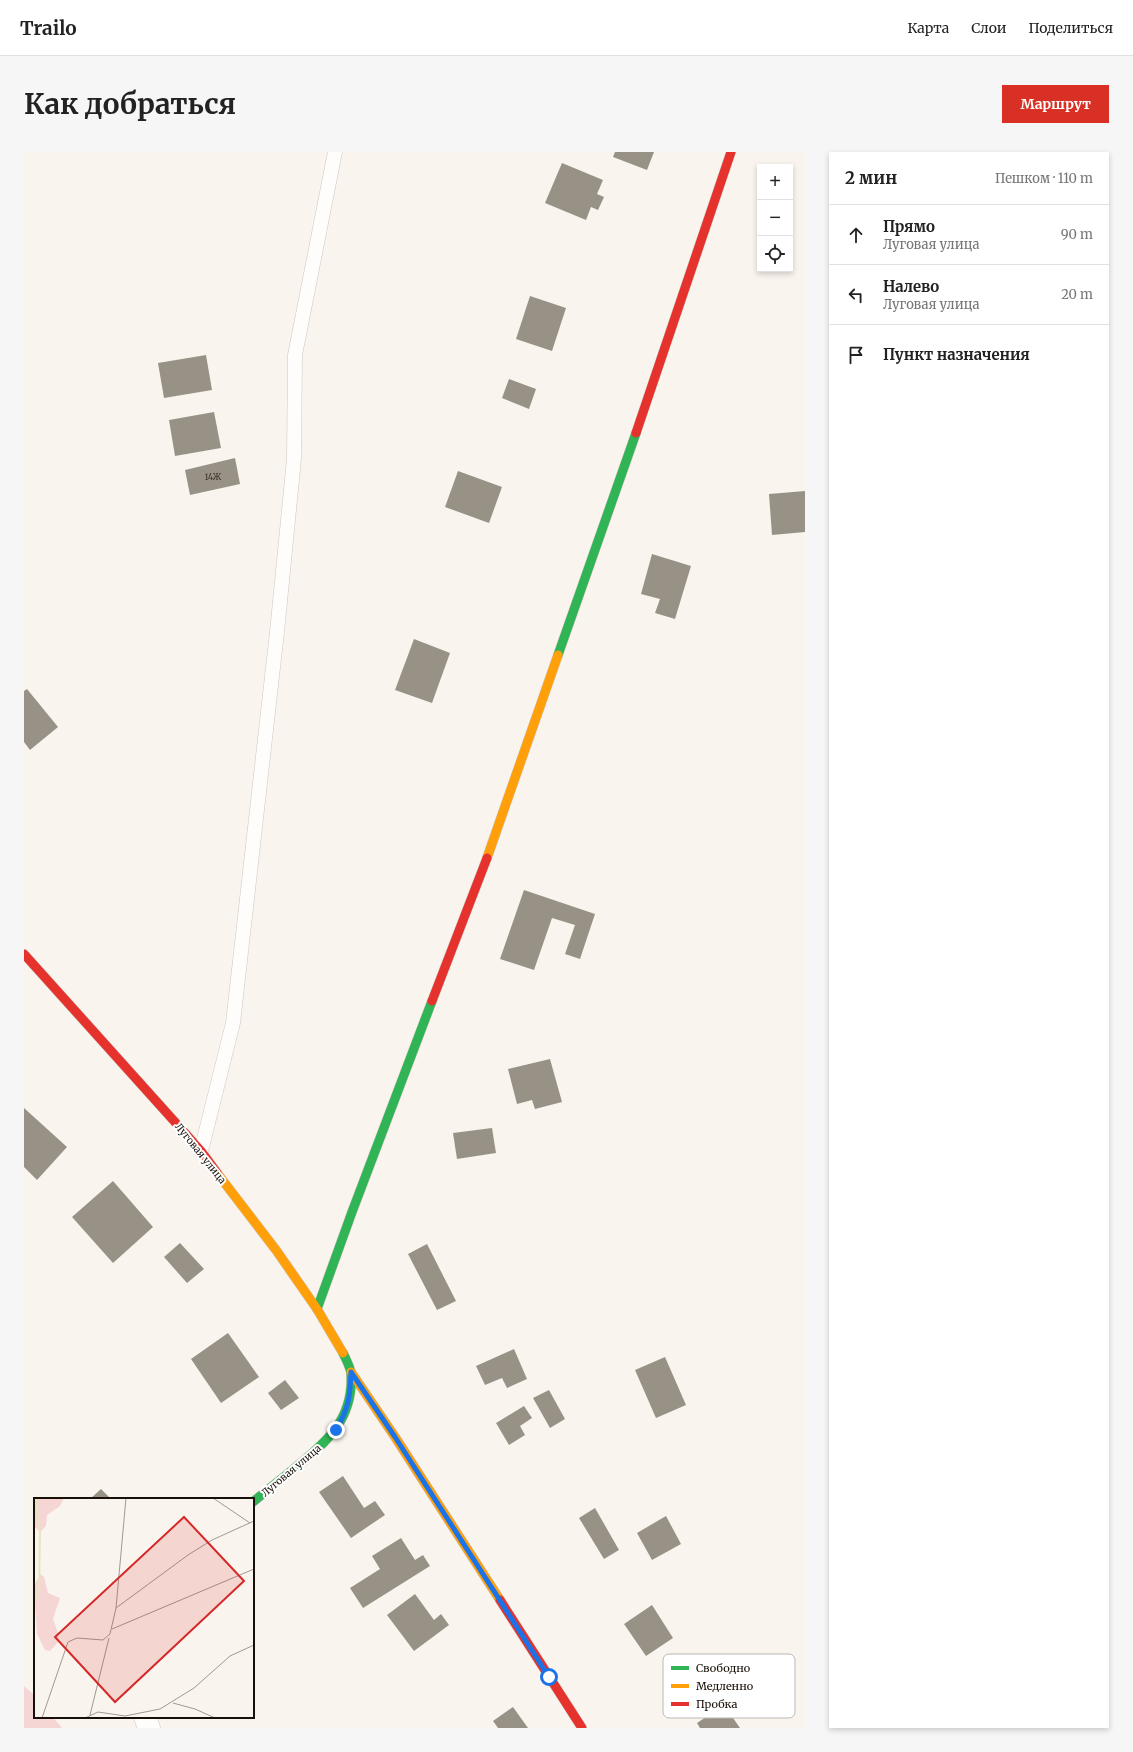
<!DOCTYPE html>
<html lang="ru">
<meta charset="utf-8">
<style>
:root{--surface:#fff;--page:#f6f6f6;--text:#222;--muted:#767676;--line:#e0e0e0;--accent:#d93025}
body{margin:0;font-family:Merriweather,serif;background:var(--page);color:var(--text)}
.controls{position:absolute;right:12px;top:12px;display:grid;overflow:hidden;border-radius:0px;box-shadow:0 2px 6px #0003}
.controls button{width:36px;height:36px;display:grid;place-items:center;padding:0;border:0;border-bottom:1px solid var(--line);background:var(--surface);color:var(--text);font:20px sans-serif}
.stop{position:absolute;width:12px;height:12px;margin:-9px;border:3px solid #1a73e8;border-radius:50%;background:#fff}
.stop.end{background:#1a73e8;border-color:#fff;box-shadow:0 1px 4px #0008}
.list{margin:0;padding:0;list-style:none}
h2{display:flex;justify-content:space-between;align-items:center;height:52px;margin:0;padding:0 16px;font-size:17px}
h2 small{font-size:13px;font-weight:400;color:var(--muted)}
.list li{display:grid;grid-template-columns:26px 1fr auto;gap:12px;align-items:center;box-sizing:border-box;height:60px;padding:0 16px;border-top:1px solid var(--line)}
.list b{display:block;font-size:15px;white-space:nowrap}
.list p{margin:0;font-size:13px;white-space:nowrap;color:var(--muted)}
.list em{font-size:13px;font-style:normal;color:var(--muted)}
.icon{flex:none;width:22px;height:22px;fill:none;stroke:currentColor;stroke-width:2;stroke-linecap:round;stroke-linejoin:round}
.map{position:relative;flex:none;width:781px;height:1576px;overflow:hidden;border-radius:0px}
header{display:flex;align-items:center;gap:24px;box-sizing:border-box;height:56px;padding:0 20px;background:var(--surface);border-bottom:1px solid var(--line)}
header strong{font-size:19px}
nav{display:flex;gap:22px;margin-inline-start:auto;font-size:14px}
.intro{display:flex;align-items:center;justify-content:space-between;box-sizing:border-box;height:96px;padding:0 24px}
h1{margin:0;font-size:28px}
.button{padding:10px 18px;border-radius:0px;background:var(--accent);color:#fff;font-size:14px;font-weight:700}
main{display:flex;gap:24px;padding:0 24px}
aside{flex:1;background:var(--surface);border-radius:0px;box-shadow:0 2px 6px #0003}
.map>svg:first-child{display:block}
.green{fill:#f6d5d5}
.building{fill:#989286}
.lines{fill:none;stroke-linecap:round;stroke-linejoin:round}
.lane-casing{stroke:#cfc7c1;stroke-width:15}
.street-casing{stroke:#cfc7c1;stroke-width:23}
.fast-casing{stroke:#cfc7c1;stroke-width:10}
.slow-casing{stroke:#cfc7c1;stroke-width:10}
.jam-casing{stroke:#cfc7c1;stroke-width:10}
.lane{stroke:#fefdfc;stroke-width:14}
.street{stroke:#fefdfc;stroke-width:22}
.fast{stroke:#30b455;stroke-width:9}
.slow{stroke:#ff9f0a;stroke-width:9}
.jam{stroke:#e5322d;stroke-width:9}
.route{stroke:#1a73e8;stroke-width:5}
.labels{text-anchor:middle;stroke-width:4;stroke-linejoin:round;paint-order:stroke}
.number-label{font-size:8px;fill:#383028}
.street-label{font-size:10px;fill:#181008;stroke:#fff}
.inset-river{fill:none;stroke:#e4e6c0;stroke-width:2}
.inset-road{fill:none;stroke:#a09992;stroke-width:1}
.view{fill:#d62828;fill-opacity:0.15;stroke:#d62828;stroke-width:2}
.inset-edge{fill:none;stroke:#181008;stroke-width:2}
.key{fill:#fff;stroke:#bab7b5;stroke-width:1}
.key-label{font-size:11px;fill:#181008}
</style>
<header>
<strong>Trailo</strong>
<nav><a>Карта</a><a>Слои</a><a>Поделиться</a></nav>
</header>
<div class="intro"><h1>Как добраться</h1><a class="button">Маршрут</a></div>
<main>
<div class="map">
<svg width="781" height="1576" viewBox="0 0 781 1576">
<rect width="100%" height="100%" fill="#faf4ee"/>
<path class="green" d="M0 1534 11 1544V1565H29L38 1576H0Z"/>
<g class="building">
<path d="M591 0H630L623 18 589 5Z"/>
<path d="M538 11 579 28 573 42 580 45 574 58 567 55 562 68 521 51Z"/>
<path d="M506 144 542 156 528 199 492 187Z"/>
<path d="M182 203 188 238 140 246 134 211Z"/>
<path d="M485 227 512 237 505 257 478 246Z"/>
<path d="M190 260 197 296 151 304 145 268Z"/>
<path d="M211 306 216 332 166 343 161 318Z"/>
<path d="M434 319 478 335 465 371 421 355Z"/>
<path d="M781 339V380L748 383 745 342Z"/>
<path d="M628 402 667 414 651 467 631 461 636 447 617 442Z"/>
<path d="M390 487 426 501 408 551 371 538Z"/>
<path d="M3 537 34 575 6 598 0 590V539Z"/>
<path d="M500 738 571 762 556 807 541 802 551 773 528 766 510 818 476 807Z"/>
<path d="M526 907 538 950 511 957 508 948 493 952 484 917Z"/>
<path d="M0 956 43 995 13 1028 0 1015Z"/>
<path d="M468 976 472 1001 433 1007 429 981Z"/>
<path d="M89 1029 129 1075 89 1111 48 1065Z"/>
<path d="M156 1091 180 1117 163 1131 140 1105Z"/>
<path d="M403 1092 432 1149 413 1158 384 1102Z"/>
<path d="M204 1181 235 1225 197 1251 167 1207Z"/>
<path d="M490 1197 503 1227 483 1236 478 1226 461 1233 452 1214Z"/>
<path d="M641 1205 662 1253 632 1266 611 1218Z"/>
<path d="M261 1228 275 1246 257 1258 244 1241Z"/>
<path d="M525 1238 541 1267 526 1276 509 1246Z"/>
<path d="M500 1254 508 1266 496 1274 501 1283 485 1293 472 1271Z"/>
<path d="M319 1324 340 1356 351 1349 361 1363 327 1386 295 1340Z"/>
<path d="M77 1337 87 1347H66Z"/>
<path d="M571 1356 595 1398 580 1407 555 1366Z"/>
<path d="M642 1364 657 1392 628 1408 613 1381Z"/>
<path d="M377 1386 391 1408 399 1403 406 1414 339 1456 326 1436 356 1417 348 1404Z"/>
<path d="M391 1442 410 1468 417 1462 425 1473 390 1499 363 1463Z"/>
<path d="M628 1453 649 1486 622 1504 600 1472Z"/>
<path d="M700 1553 716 1576H676L673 1571Z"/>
<path d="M489 1555 504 1576H474L469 1569Z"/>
</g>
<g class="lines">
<g class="lane-casing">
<path id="lane" d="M177 999 209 871 253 480 270 307 271 203 311 0"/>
</g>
<g class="street-casing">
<path id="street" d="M121 1565 125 1576"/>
</g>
<g class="fast-casing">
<g id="fast">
<path d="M534 503 612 281"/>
<path d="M293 1157 328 1060 408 849"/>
<path d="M229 1350C243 1338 258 1327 272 1315 304 1289 330 1266 327 1221 326 1215 322 1207 319 1201"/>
</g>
</g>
<g class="slow-casing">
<g id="slow">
<path d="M463 706 534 503"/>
<path d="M193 1021 252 1098 293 1157 319 1201"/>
<path d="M327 1220 371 1285 476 1448"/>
</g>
</g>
<g class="jam-casing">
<g id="jam">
<path d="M612 281 707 0"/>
<path d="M0 802 177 999 193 1021"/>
<path d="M408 849 463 706"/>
<path d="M476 1448 558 1576"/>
</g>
</g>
<use href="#lane" class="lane"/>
<use href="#street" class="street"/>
<use href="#fast" class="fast"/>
<use href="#slow" class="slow"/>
<use href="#jam" class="jam"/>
</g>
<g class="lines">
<path class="route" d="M312 1278C325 1255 326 1246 327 1220L371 1285 525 1525"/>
</g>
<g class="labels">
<g class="number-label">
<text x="189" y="328">14Ж</text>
</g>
<g class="street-label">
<text transform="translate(177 1001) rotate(51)" y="4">Луговая улица</text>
<text transform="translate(267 1318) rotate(-40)" y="4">Луговая улица</text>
</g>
</g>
<g transform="translate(10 1346)">
<rect width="220" height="220" fill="#faf4ee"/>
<path d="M0 0H30L26 8 13 17 12 28 6 34 0 28ZM6 76 10 79 14 95 26 100 19 121 24 135V144L16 153 11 152 3 136 0 88Z" fill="#f6d5d5"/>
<path class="inset-river" d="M0 105 5 92 6 35 2 0"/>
<path class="inset-road" d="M179 0 216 25M82 110 154 57 178 42 220 23M78 131 220 71M139 205 161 211 181 220M56 217 75 140M8 220 34 144 43 140 69 142 76 136 82 110 92 0M51 220 64 214 91 218 126 211 160 190 196 158 220 147"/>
<path class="view" d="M150 19 210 83 81 204 21 139Z"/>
<rect width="220" height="220" class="inset-edge"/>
</g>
<rect x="639" y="1502" width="132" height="64" rx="6" class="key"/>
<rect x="647" y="1514" width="18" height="4" fill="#30b455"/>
<rect x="647" y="1532" width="18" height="4" fill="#ff9f0a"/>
<rect x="647" y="1550" width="18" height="4" fill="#e5322d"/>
<g class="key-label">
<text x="672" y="1520">Свободно</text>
<text x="672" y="1538">Медленно</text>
<text x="672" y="1556">Пробка</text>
</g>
</svg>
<div class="controls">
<button>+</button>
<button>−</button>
<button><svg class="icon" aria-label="locate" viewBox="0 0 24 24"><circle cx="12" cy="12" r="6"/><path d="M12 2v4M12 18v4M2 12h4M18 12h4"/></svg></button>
</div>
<div class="stop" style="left:525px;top:1525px"></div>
<div class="stop end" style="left:312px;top:1278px"></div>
</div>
<aside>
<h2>2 мин<small>Пешком · 110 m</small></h2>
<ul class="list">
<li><svg class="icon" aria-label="ahead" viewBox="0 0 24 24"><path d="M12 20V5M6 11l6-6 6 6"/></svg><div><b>Прямо</b><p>Луговая улица</p></div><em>90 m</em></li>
<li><svg class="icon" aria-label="left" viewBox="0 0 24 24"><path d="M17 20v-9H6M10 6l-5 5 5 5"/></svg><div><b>Налево</b><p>Луговая улица</p></div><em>20 m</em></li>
<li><svg class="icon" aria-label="arrive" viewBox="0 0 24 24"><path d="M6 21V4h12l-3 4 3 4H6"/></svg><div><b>Пункт назначения</b></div></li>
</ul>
</aside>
</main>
